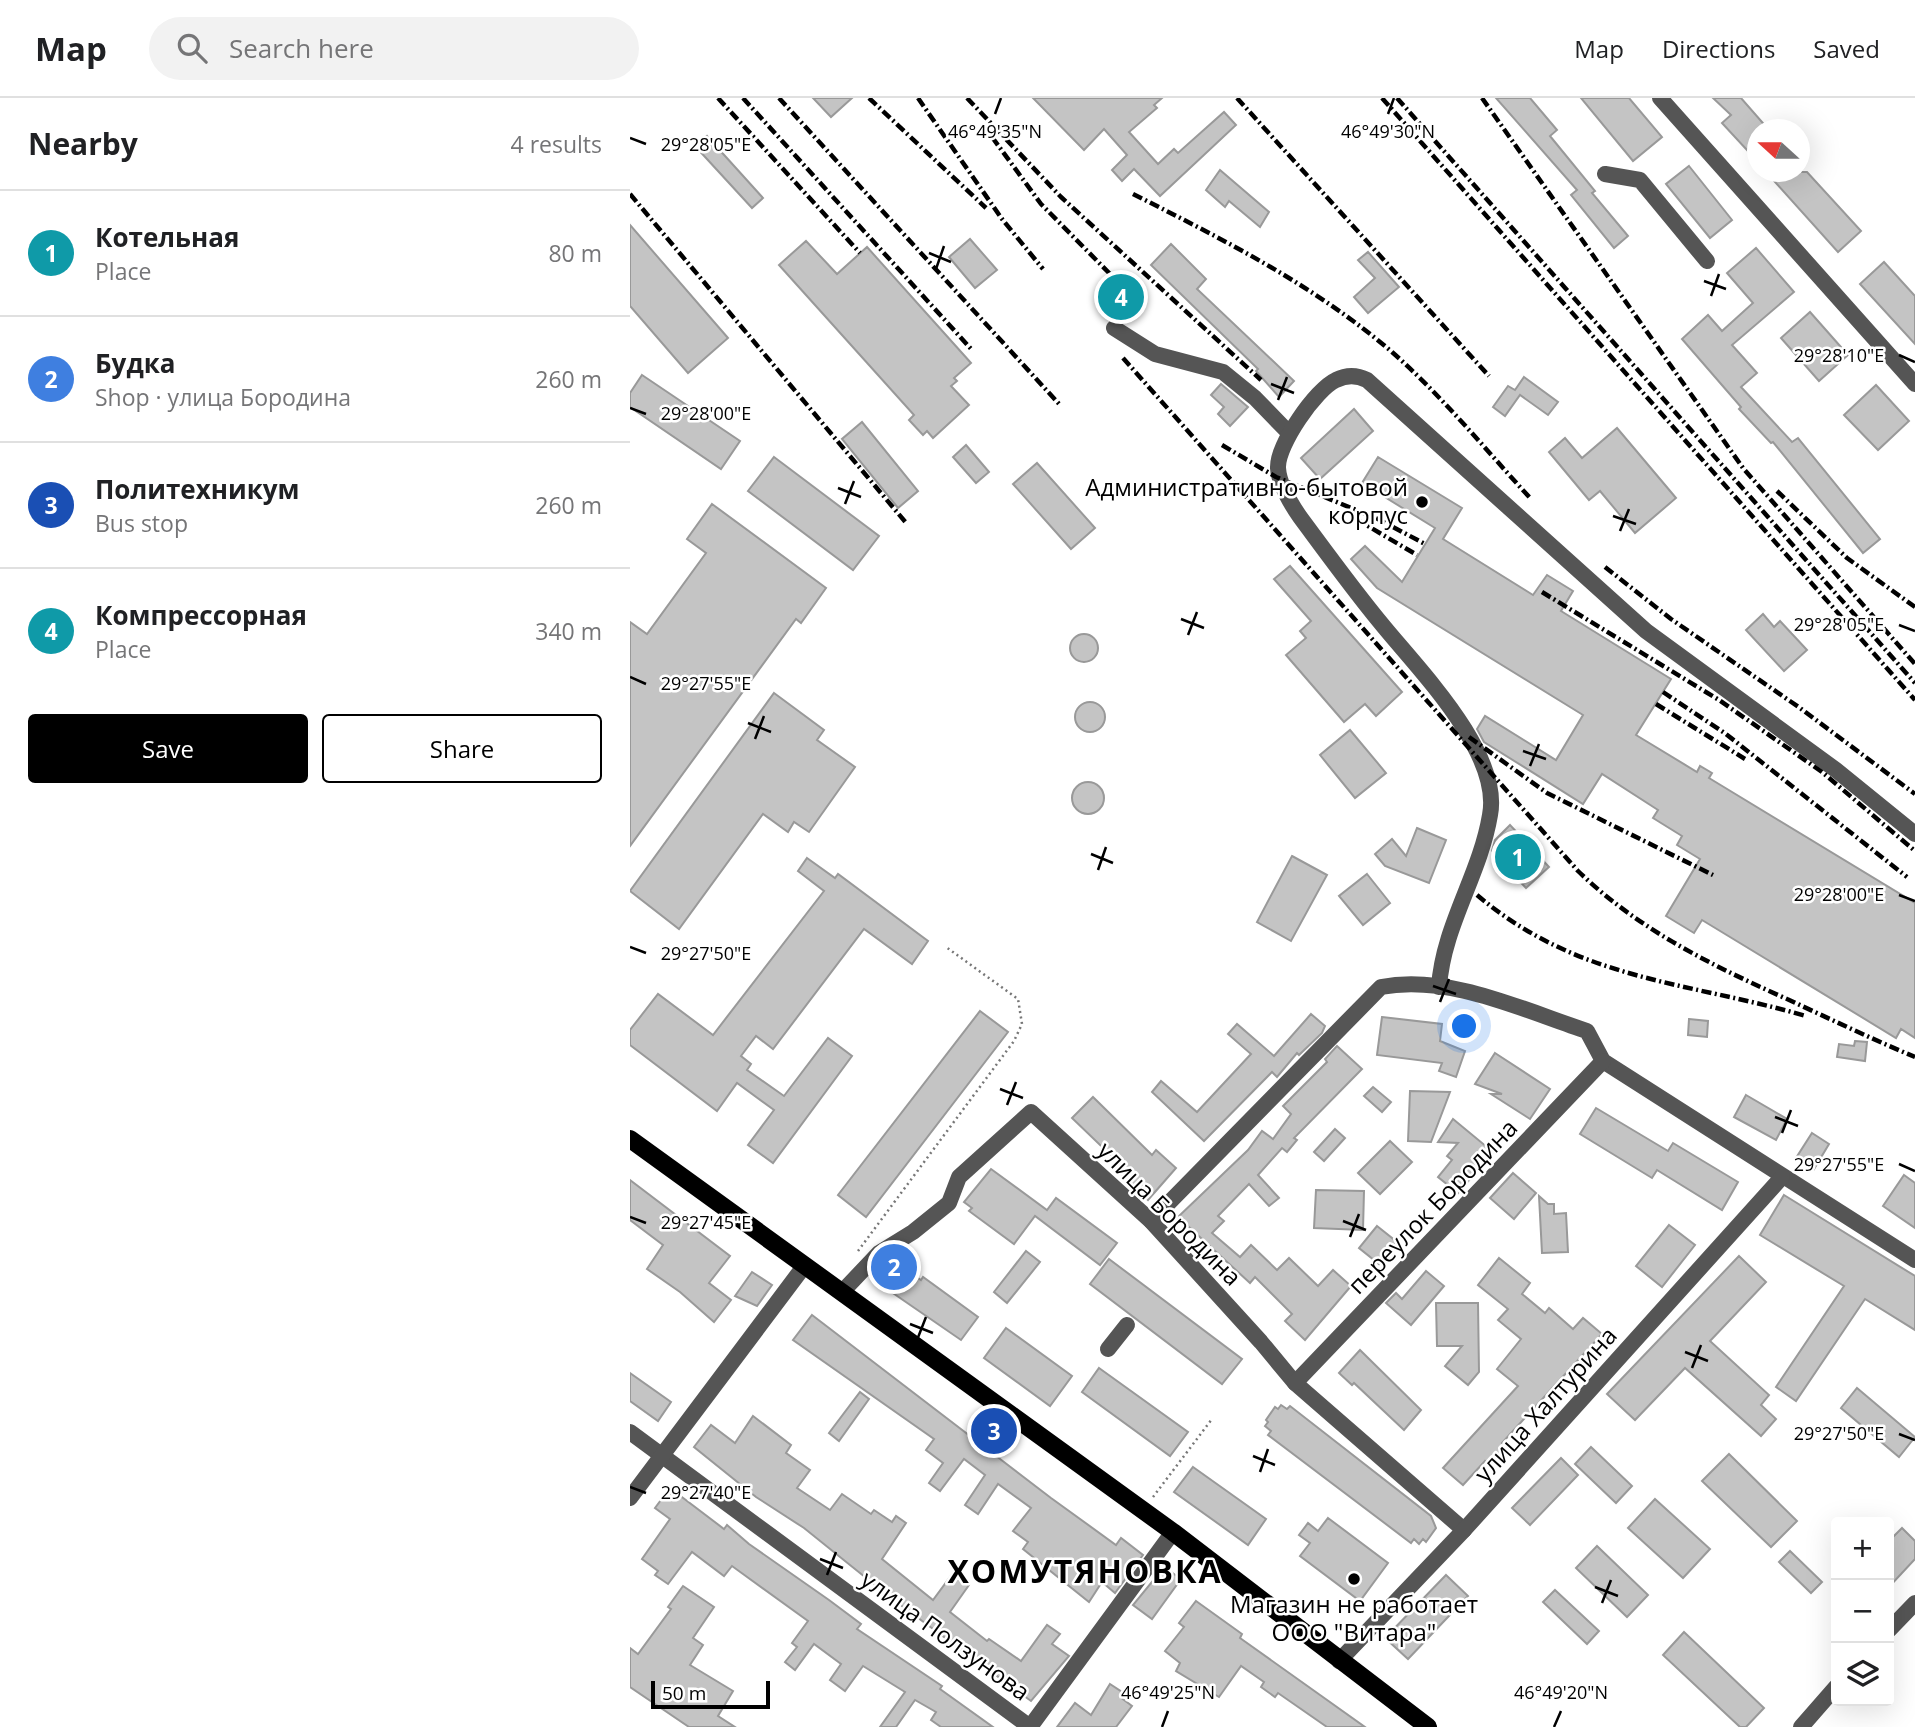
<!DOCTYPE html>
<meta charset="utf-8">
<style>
:root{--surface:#fff;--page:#f2f2f2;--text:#202124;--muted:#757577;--line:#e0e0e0;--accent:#000}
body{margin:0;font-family:"Open Sans",sans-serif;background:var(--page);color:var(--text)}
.controls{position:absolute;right:21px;bottom:21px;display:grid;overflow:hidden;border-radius:7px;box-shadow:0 7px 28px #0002}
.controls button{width:63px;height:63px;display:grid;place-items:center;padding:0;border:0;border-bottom:2px solid var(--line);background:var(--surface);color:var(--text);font:35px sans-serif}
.compass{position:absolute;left:1117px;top:21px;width:63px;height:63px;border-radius:50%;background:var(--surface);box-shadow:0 7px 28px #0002;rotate:291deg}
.scale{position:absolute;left:21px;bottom:18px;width:119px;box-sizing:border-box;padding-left:7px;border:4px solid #000;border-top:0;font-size:19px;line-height:24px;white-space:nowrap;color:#000;-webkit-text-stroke:5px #fff;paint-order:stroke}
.you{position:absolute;left:835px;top:929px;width:24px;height:24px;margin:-18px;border:5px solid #fff;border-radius:50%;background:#1a73e8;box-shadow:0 0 0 10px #1a73e833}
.badge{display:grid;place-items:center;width:46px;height:46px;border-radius:50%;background:var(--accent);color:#fff;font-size:23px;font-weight:700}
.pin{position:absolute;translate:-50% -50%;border:4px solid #fff;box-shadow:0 2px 7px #0006}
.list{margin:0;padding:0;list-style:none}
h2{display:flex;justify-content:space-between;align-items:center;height:91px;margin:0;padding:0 28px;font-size:30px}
h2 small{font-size:23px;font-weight:400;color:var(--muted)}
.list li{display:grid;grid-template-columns:46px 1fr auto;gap:21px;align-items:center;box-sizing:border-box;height:126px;padding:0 28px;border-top:2px solid var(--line)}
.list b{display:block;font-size:26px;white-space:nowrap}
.list p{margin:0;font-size:23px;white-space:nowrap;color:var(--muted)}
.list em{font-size:23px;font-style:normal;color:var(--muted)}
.actions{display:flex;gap:14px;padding:21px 28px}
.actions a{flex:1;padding:16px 0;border:2px solid var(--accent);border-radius:7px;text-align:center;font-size:24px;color:var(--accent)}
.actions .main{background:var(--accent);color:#fff}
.icon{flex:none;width:38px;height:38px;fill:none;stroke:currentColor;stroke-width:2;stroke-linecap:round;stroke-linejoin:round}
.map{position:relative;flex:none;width:1285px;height:1629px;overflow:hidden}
header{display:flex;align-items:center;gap:42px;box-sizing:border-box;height:98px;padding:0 35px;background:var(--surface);border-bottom:2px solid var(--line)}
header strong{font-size:33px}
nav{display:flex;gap:38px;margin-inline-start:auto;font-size:24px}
.search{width:490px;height:63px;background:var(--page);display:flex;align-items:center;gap:18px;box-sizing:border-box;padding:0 24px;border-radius:38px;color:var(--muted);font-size:26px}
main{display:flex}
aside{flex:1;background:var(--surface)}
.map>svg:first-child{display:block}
.building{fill:#c4c4c4;stroke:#999;stroke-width:2}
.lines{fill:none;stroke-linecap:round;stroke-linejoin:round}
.path{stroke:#777;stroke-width:2.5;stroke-dasharray:2 3.5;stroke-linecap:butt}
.minor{stroke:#555;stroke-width:16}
.major{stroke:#000;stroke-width:18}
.rail{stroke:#000;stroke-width:4.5;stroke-dasharray:10 3.5 2 3.5;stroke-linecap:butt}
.ticks{fill:none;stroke:#000;stroke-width:2.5}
.poi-dot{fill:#000;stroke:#fff;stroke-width:2.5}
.labels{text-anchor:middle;stroke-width:5;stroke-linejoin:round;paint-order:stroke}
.poi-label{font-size:24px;fill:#000;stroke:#fff;text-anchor:end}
.street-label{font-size:24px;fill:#000;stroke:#fff}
.district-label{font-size:32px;font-weight:bold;letter-spacing:2px;fill:#000;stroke:#fff}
.ticks-label{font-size:18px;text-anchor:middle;fill:#000;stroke:#fff;stroke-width:5;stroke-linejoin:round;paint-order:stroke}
</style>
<header>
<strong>Map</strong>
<div class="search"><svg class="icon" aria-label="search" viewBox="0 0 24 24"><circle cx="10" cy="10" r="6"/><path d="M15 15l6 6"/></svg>Search here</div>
<nav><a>Map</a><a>Directions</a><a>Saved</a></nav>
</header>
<main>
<aside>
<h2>Nearby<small>4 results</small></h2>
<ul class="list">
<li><span class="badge" style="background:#0f9aa8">1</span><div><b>Котельная</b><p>Place</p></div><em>80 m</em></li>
<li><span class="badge" style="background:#3f7fe0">2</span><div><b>Будка</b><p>Shop · улица Бородина</p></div><em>260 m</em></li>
<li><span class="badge" style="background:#1a4fb4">3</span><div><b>Политехникум</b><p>Bus stop</p></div><em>260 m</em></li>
<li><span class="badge" style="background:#0f9aa8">4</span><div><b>Компрессорная</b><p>Place</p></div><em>340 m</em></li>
</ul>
<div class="actions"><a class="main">Save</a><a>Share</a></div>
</aside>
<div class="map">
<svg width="1285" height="1629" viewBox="0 0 1285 1629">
<rect width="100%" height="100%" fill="#fff"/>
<g class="building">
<path d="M183 0H222L201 19Z"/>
<path d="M403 0H532L524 7 527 10 499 34 528 66 544 51 548 55 594 14 606 27 530 98 504 71 492 83 482 72 497 57 474 31 454 52Z"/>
<path d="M866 0H900L927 32 920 38 965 93 962 95 998 138 984 150 941 97 947 92Z"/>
<path d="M951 0H999L1032 39 1003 63Z"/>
<path d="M1083 0H1111L1139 32H1128V64L1092 25 1101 17Z"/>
<path d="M77 38 133 100 122 110 65 48Z"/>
<path d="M1059 68 1102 122 1080 140 1036 86Z"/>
<path d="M590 72 639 114 630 129 599 103 595 109 576 92Z"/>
<path d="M1136 74H1177L1231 133 1208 154Z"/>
<path d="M0 127 98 240 58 275 0 208Z"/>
<path d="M340 141 367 172 345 190 319 159Z"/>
<path d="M176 143 207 176 237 149 341 265 324 280 327 283 321 288 339 307 303 340 297 333 293 337 279 322 284 317 149 167Z"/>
<path d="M541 146 576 181 567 191 664 283 649 299 626 273 628 271 521 167Z"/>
<path d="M1126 150 1164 194 1102 247 1127 275 1111 289 1162 344 1168 340 1250 441 1233 455 1143 344 1141 345 1109 311 1111 309 1052 241 1078 217 1092 233 1123 205 1097 175Z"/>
<path d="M738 154 769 189 738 215 724 199 745 180 728 162Z"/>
<path d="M1254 164 1285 198V246L1230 186Z"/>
<path d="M496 183 507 191 504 200 506 202 496 214 477 197 489 184Z"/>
<path d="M1180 214 1218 257 1189 283 1151 240Z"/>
<path d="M12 277 110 343 91 371 0 309V295Z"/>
<path d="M894 279 928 304 918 317 890 297 875 318 863 309 878 288 885 292Z"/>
<path d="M591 286 618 309 600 328 588 316 594 309 581 297Z"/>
<path d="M1246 287 1279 323 1248 352 1214 317Z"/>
<path d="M724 311 743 333 690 381 671 360Z"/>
<path d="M232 324 288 393 268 410 212 341Z"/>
<path d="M987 330 1046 400 1005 435 970 393 959 402 919 354 935 340 952 360Z"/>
<path d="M336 347 359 374 346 385 323 359Z"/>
<path d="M144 359 249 438 223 472 118 393Z"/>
<path d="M748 359 832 410 813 441 903 497 917 477 943 493 931 513 1041 581 1006 637 1067 674 1070 668 1082 675 1079 680 1285 805V940L1271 931 1266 940 1072 822 1064 835 1036 818 1070 761 1047 747 1052 738 1023 720 1028 712 972 676 953 706 854 644 847 631 855 618 926 662 953 617 747 490 721 461 735 448 772 484 805 430 732 385Z"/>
<path d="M407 365 465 430 441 451 383 386Z"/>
<path d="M82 406 196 490 171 525 166 521 0 748V524L17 536 76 455 57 441Z"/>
<path d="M660 468 772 594 746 618 735 606 714 624 656 557 676 540 670 533 681 523 644 481Z"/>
<path d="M1133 516 1144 529 1150 523 1177 552 1154 573 1116 532Z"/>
<circle cx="454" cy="550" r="14"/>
<path d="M144 595 194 632 187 642 225 669 179 734 164 724 158 734 133 716 49 831 0 793Z"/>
<circle cx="460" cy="619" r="15"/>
<path d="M720 632 756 675 725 700 690 657Z"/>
<circle cx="458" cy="700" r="16"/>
<path d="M880 727 919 769 896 790 862 753 865 742Z"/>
<path d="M787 730 816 742 799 785 755 768 745 756 762 741 776 758Z"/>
<path d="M662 758 697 777 661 843 627 824Z"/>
<path d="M177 760 205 780 208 776 298 843 282 866 234 831 143 951 126 938 111 958 121 966 117 972 154 998 198 940 222 958 143 1065 118 1047 144 1012 107 985 87 1013 0 947V932L28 896 83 937 194 793 168 773Z"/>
<path d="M737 776 760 805 733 827 709 798Z"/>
<path d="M350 913 378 934 236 1119 208 1097Z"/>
<path d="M681 916 695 928 692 935 669 957 667 955 647 979 642 974 574 1043 522 994 531 983 567 1014 621 956 598 936 607 926 644 958Z"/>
<path d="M752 919 812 926 810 943 835 953 826 979 809 973 812 965 747 957Z"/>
<path d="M1059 921 1078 923 1077 939 1058 937Z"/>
<path d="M1225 943 1237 944 1235 963 1207 959 1209 946 1224 948Z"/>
<path d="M707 948 732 971 664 1040 667 1042 657 1054 652 1050 628 1077 649 1100 639 1108 619 1086 588 1118 594 1123 582 1135 610 1159 621 1147 647 1172 659 1160 688 1188 703 1172 721 1188 675 1242 655 1223 662 1216 625 1179 620 1185 548 1119 618 1052 632 1033 643 1041 661 1016 653 1008 697 964 695 961Z"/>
<path d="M865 955 920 991 900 1021 861 996H872L845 986Z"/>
<path d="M743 989 761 1004 752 1014 734 998Z"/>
<path d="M780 993 820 994 801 1044 778 1043Z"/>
<path d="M1116 997 1157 1021 1146 1042 1104 1019Z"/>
<path d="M463 999 522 1057 526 1052 546 1070 518 1102 488 1073 492 1068 442 1020Z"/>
<path d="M966 1010 1038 1053 1043 1045 1108 1084 1092 1112 1027 1072 1022 1080 950 1036Z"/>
<path d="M823 1021 863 1054 828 1095 808 1079 822 1062 817 1058 828 1045 808 1044Z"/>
<path d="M705 1031 715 1040 694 1063 684 1054Z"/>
<path d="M1182 1035 1199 1046 1184 1071 1166 1060Z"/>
<path d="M760 1043 782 1064 750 1096 728 1075Z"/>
<path d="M361 1071 417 1112 426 1100 487 1145 470 1167 405 1118 384 1146 339 1113 342 1110 334 1104Z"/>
<path d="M883 1075 906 1095 884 1121 860 1100Z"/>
<path d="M1274 1077 1285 1085V1130L1253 1108Z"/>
<path d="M0 1082 100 1158 79 1185 101 1202 84 1224 50 1194 17 1171 33 1147 0 1122Z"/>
<path d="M686 1092 734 1093 733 1132 684 1130Z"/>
<path d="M1154 1097 1285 1178V1232L1235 1201 1166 1303 1146 1289 1214 1188 1130 1137Z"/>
<path d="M909 1098 918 1106H924V1116L936 1115 938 1154 912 1155Z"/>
<path d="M1039 1127 1065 1147 1032 1189 1006 1168Z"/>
<path d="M747 1128 767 1144 749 1166 729 1150Z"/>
<path d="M396 1153 410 1164 377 1205 364 1194Z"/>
<path d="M1109 1158 1136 1184 1080 1243 1139 1297 1131 1307 1146 1321 1131 1338 1055 1270 1005 1322 977 1296Z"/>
<path d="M869 1160 900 1185 892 1196 915 1215 919 1210 943 1231 953 1220 972 1236 872 1345 880 1352 863 1370 855 1363 833 1387 813 1370 888 1288 867 1271 891 1241 868 1222 878 1211 848 1187Z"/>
<path d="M260 1161 291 1182 293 1179 348 1219 331 1242 244 1182Z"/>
<path d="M479 1161 612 1261 592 1286 460 1186Z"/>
<path d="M796 1173 814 1188 781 1227 756 1205 766 1195 772 1201Z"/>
<path d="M122 1174 142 1187 127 1208 105 1198Z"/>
<path d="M806 1205H848L849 1274 838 1287 815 1268 832 1248H807Z"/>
<path d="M182 1217 421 1400 486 1447 491 1440 513 1457 485 1495 472 1484 459 1504 393 1451 398 1444 383 1433 401 1410 368 1386 348 1416 335 1407 355 1377 334 1361 310 1393 299 1385 313 1365 296 1352 304 1341 163 1242Z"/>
<path d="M376 1230 442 1278 420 1308 354 1260Z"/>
<path d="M730 1252 791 1312 774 1332 724 1285 722 1287 709 1275Z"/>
<path d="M469 1270 558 1334 540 1358 452 1294Z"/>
<path d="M0 1275 41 1304 28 1323 0 1303Z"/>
<path d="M1227 1290 1285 1339 1269 1359 1211 1310Z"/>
<path d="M230 1294 239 1301 209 1343 199 1335Z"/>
<path d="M651 1307 657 1311 660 1308 801 1418 806 1430 796 1444 793 1441 789 1446 784 1441 781 1445 638 1337 641 1333 635 1328 638 1324 636 1322 645 1309 648 1311Z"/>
<path d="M123 1318 161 1347 156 1355 180 1372 167 1390 200 1412 212 1396 241 1416 244 1412 262 1424 266 1418 276 1425 252 1461 303 1502 323 1475 339 1487 320 1514 357 1543 359 1541 391 1563 417 1527 430 1536 422 1546 439 1558 401 1603 261 1500 174 1430 126 1399 64 1349 81 1327 105 1345Z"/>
<path d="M961 1349 1002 1388 986 1405 945 1366Z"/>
<path d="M1099 1356 1167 1423 1141 1449 1072 1383Z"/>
<path d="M931 1360 948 1377 900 1427 882 1410Z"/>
<path d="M563 1369 636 1421 618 1447 544 1394Z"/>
<path d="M40 1390 94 1431 97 1427 119 1446 199 1502 231 1526 227 1531 312 1588 310 1591 363 1629H311L301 1622 306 1614 285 1602 266 1629H250L275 1594 233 1568 215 1593 200 1582 211 1566 184 1546 165 1572 155 1564 167 1549 162 1545 178 1523 102 1468 94 1478 62 1454 38 1486 25 1477 28 1473 12 1461 40 1421 25 1410Z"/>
<path d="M1025 1401 1080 1451 1053 1480 998 1430Z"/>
<path d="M698 1420 758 1465 730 1503 670 1458 680 1445 669 1437 678 1425 688 1433Z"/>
<path d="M1272 1430 1285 1443V1461L1259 1489V1443Z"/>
<path d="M967 1448 1018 1497 997 1519 946 1470Z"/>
<path d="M1160 1453 1192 1484 1181 1495 1149 1464Z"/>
<path d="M534 1469 551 1481 522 1521 503 1507Z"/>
<path d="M816 1477 838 1498 778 1561 755 1540Z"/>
<path d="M53 1488 84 1509 63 1540 73 1547 60 1567 103 1593 88 1618 105 1629H59L0 1589V1550L8 1556 41 1511 38 1509Z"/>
<path d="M925 1492 969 1533 957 1546 913 1504Z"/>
<path d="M566 1503 612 1536 610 1540 735 1629H697L648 1595 645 1599 631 1589 634 1584 611 1568 589 1599 546 1573 550 1565 535 1553 554 1529 549 1525Z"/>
<path d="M1054 1534 1134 1610 1116 1629H1110L1033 1557Z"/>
<path d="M480 1586 492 1594 490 1599 502 1608 486 1629H427L445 1605 461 1617Z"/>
</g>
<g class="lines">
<g class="path">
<path d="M228 1153 384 943 392 926 388 901 316 849"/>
<path d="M523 1399 582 1321"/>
</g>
<g class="minor">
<path d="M1030 0 1285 286"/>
<path d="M975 76 1010 82 1077 163"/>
<path d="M484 230 525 256 593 274 625 300 659 335"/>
<path d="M809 889C813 828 850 777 860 717 872 654 787 570 750 524 722 490 696 454 670 419 661 406 649 386 648 370 647 347 686 291 706 282 716 277 727 277 737 282L1016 533 1206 672 1285 736"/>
<path d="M521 1123 751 889C819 876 893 912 957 933L973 963 1285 1162"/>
<path d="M213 1193 249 1155 283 1134 319 1105 329 1079 401 1014 521 1123 631 1244 665 1285 834 1432"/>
<path d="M478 1251 497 1227"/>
<path d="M665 1285 973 963"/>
<path d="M0 1334 400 1629"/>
<path d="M0 1400 175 1167"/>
<path d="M1259 1532 1285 1505"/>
<path d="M709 1563 834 1432 1152 1079"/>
<path d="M400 1629 543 1434"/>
<path d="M1171 1629 1206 1589"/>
</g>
<path class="major" d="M0 1041 543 1434 798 1629"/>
<g class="rail">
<path d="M88 0 230 155"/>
<path d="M113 0 343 253"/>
<path d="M149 0 431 308"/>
<path d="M239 0 356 110"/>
<path d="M288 0 372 121 413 171"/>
<path d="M337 0 431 99 631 282"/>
<path d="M607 0 859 278"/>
<path d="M752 0 1285 602"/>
<path d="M767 0 1285 585"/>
<path d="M852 0 1113 370 1285 566"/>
<path d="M362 39 411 106 482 178"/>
<path d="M0 96 277 426"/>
<path d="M503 96C594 142 684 187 762 254 812 298 856 352 901 401"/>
<path d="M493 260 948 773C1009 832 1081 867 1157 901 1200 921 1242 941 1285 959"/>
<path d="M592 347 646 379 748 421 795 446"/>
<path d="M1147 393 1217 460 1285 509"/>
<path d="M726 421 787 457"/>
<path d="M975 469 1041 521 1170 610 1285 696"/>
<path d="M912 494 1089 602 1192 674 1285 753"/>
<path d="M1033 594 1096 636 1277 779"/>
<path d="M1026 606 1115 661"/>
<path d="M839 639 917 695 1083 777"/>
<path d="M847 797C949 883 1055 883 1176 918"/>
</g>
</g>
<path class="ticks" d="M365 16 371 0M758 16 764 0M0 40 16 46M299 155 321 164M306 171 314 148M1074 183 1096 191M1081 198 1089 176M1269 257 1285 264M641 286 664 295M648 302 657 279M0 310 16 316M208 390 231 399M215 406 224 383M983 418 1006 426M990 433 999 411M551 521 574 530M1269 527 1285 533M558 537 567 514M0 579 16 586M118 625 141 634M125 641 134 618M893 653 916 661M900 668 909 646M461 756 483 765M468 772 476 749M1269 797 1285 803M0 849 16 855M803 888 826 896M810 904 819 881M370 991 393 1000M377 1007 386 984M1145 1019 1168 1028M1152 1035 1161 1012M1269 1066 1285 1073M0 1119 16 1125M713 1123 736 1132M720 1139 729 1116M280 1226 303 1235M287 1242 296 1219M1055 1254 1078 1263M1062 1270 1071 1247M1269 1336 1285 1342M623 1358 645 1367M630 1374 638 1351M0 1389 16 1395M190 1461 213 1470M197 1477 206 1454M965 1489 988 1498M972 1505 981 1482M532 1629 538 1613M924 1629 931 1613"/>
<g class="poi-dot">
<circle cx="792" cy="404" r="7"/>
<circle cx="724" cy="1481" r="7"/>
</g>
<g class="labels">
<g class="poi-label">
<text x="778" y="398">Административно-бытовой<tspan x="778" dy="28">корпус</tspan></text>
<text x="724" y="1515" text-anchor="middle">Магазин не работает<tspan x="724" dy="28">ООО "Витара"</tspan></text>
</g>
<g class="street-label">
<text transform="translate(803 1109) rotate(-46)" y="8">переулок Бородина</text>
<text transform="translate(539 1116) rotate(45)" y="8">улица Бородина</text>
<text transform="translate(916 1307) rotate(-48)" y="8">улица Халтурина</text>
<text transform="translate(315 1538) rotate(36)" y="8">улица Ползунова</text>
</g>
<g class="district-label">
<text x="455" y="1485">ХОМУТЯНОВКА</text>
</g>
</g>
<g class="ticks-label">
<text x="365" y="40">46°49'35"N</text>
<text x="758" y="40">46°49'30"N</text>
<text x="76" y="53">29°28'05"E</text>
<text x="1209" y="264">29°28'10"E</text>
<text x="76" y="322">29°28'00"E</text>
<text x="1209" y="533">29°28'05"E</text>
<text x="76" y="592">29°27'55"E</text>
<text x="1209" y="803">29°28'00"E</text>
<text x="76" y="862">29°27'50"E</text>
<text x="1209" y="1073">29°27'55"E</text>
<text x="76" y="1131">29°27'45"E</text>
<text x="1209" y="1342">29°27'50"E</text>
<text x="76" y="1401">29°27'40"E</text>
<text x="538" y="1601">46°49'25"N</text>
<text x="931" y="1601">46°49'20"N</text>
</g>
</svg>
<div class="controls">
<button>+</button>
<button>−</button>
<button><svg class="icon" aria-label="layers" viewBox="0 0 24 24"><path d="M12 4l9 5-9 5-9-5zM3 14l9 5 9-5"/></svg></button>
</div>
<svg class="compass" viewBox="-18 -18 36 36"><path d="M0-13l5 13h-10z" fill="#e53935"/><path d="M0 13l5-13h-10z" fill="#757577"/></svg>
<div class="scale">50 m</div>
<div class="you"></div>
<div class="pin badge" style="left:888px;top:759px;background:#0f9aa8">1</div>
<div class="pin badge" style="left:264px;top:1169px;background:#3f7fe0">2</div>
<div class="pin badge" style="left:364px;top:1333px;background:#1a4fb4">3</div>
<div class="pin badge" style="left:491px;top:199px;background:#0f9aa8">4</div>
</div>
</main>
